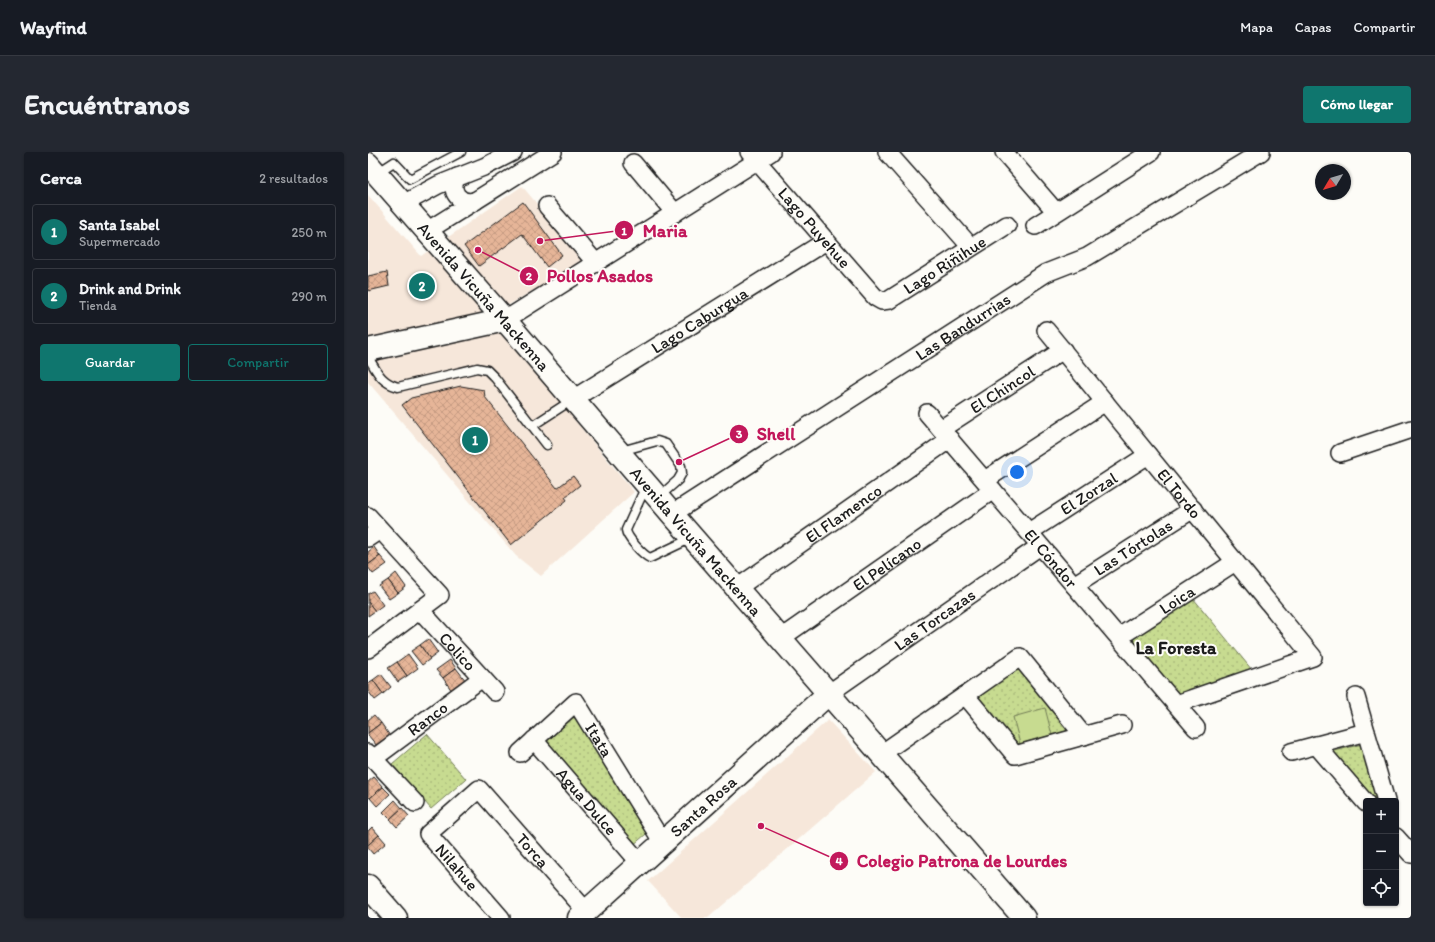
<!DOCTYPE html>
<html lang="es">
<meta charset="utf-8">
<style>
:root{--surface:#171b24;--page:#242831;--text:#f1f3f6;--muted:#9ea1a6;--line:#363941;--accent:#0f766e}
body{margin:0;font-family:Itim,sans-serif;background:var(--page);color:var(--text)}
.controls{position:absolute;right:12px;bottom:12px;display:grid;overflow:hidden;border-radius:4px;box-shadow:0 1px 3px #0004}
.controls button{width:36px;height:36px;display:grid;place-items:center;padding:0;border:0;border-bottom:1px solid var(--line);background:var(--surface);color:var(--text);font:20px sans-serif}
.compass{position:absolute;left:947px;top:12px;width:36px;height:36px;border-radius:50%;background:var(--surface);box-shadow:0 1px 3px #0004;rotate:232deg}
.you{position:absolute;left:649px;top:320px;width:14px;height:14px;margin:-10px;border:3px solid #fff;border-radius:50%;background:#1a73e8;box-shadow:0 0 0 6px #1a73e833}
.badge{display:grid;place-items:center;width:26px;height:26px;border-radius:50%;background:var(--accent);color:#fff;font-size:13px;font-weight:700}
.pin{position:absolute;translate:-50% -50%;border:2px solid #fff;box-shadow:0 1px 4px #0006}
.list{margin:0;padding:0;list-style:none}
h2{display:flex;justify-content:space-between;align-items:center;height:52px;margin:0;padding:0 16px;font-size:17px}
h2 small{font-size:13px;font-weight:400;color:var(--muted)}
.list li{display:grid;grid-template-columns:26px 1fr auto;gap:12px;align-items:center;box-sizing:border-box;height:56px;margin:0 8px 8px;padding:0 8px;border:1px solid var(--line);border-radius:4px}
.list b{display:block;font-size:15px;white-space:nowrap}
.list p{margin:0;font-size:13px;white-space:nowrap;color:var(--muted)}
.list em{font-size:13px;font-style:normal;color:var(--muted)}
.actions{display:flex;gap:8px;padding:12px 16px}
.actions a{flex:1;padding:9px 0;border:1px solid var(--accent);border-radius:4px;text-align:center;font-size:14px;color:var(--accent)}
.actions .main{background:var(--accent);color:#fff}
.icon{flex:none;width:22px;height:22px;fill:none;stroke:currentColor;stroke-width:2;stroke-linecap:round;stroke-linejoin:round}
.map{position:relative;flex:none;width:1043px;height:766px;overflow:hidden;border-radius:4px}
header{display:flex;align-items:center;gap:24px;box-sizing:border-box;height:56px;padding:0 20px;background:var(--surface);border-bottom:1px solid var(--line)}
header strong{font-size:19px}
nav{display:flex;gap:22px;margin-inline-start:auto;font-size:14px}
.intro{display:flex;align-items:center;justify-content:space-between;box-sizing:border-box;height:96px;padding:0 24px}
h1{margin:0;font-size:28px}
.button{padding:10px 18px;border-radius:4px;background:var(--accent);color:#fff;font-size:14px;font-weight:700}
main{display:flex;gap:24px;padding:0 24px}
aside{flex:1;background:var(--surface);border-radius:4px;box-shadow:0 1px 3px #0004}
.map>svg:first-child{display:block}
.built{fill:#f6e7da}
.grass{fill:url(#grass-dots);stroke:#727c56}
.pitch{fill:#c7db90;stroke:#727c56}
.building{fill:url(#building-cross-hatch);stroke:#1c1c1c}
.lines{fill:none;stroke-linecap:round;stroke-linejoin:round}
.lane-casing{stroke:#1c1c1c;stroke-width:11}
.street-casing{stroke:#1c1c1c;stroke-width:20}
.secondary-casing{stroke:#1c1c1c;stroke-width:25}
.primary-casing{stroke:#1c1c1c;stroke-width:25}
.lane{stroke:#fdfcf7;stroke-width:8}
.street{stroke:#fdfcf7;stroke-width:17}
.secondary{stroke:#fdfcf7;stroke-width:22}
.primary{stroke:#fdfcf7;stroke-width:22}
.labels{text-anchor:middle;stroke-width:4;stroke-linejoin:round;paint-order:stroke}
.street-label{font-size:17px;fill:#1c1c1c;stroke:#fdfcf7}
.neighbourhood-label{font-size:18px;font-weight:bold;fill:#1c1c1c;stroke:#fdfcf7}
.leader{fill:none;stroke:#c2185b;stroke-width:1.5}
.callout-dot{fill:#c2185b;stroke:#fdfcf7;stroke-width:1.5}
.mark-label{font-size:12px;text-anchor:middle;font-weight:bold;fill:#fff}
.callout-label{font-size:18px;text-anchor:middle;font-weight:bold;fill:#c2185b;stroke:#fdfcf7;stroke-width:4;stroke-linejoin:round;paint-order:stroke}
</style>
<header>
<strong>Wayfind</strong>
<nav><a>Mapa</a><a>Capas</a><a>Compartir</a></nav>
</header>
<div class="intro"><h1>Encuéntranos</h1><a class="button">Cómo llegar</a></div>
<main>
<aside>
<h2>Cerca<small>2 resultados</small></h2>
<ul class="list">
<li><span class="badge">1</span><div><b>Santa Isabel</b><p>Supermercado</p></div><em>250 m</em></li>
<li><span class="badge">2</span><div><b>Drink and Drink</b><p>Tienda</p></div><em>290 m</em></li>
</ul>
<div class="actions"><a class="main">Guardar</a><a>Compartir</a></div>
</aside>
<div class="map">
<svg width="1043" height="766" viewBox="0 0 1043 766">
<defs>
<pattern id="grass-dots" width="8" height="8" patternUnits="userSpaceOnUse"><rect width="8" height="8" fill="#c7db90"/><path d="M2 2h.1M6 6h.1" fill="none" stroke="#aabb7c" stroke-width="1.8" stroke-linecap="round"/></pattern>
<pattern id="building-cross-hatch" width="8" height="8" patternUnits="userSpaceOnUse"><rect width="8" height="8" fill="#e6b598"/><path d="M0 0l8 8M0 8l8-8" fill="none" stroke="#c59b82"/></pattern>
</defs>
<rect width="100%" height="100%" fill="#fdfcf7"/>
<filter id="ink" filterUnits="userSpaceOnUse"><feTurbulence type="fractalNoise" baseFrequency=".025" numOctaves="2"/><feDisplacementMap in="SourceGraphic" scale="8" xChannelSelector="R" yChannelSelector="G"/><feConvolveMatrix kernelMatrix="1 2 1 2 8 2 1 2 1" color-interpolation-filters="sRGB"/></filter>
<g filter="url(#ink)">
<g class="built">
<path d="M154 34 217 109 121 164 266 340 173 424 148 404 0 230V43L53 104Z"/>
<path d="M460 568 508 620 340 766H314L280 729Z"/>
</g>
<g class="grass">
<path d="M825 446 884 518 811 544 763 486Z"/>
<path d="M652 514 704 577 650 595 609 544Z"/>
<path d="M204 562 284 677 264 694 176 588Z"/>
<path d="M59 582 98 627 63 657 24 612Z"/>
<path d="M994 592 1010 649H1006L963 600Z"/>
</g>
<path class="pitch" d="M677 556 684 583 652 592 645 565Z"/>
<g class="building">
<path d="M155 50 194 103 179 115 154 82 111 114 96 94Z"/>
<path d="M19 120 21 134 0 139V124Z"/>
<path d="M93 234 116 238 117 245 189 336 205 324 212 333 197 345 199 348 143 393 34 253 43 246Z"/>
<path d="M6 395 12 404 0 413V400Z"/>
<path d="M12 404 19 412 5 422 0 415V413Z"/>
<path d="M28 421 38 435 30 441 20 428Z"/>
<path d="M20 428 30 441 21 447 11 434Z"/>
<path d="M5 439 15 453 7 459 0 450V442Z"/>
<path d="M0 450 7 459 0 464Z"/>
<path d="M60 487 70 501 62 507 52 493Z"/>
<path d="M52 493 62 507 54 513 43 499Z"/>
<path d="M40 502 50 516 39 524 29 510Z"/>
<path d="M82 508 88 516 75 526 68 518Z"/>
<path d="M29 510 39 524 30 530 20 516Z"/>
<path d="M88 516 98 529 84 539 75 526Z"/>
<path d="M13 522 23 535 15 542 5 528Z"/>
<path d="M5 528 15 542 7 548 0 539V531Z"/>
<path d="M6 563 13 571 0 581V568Z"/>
<path d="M13 571 22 584 9 594 0 583V581Z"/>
<path d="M6 625 15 635 2 646 0 644V630Z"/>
<path d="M15 635 22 642 9 654 2 646Z"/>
<path d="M27 648 34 656 22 667 15 660Z"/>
<path d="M34 656 41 664 29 675 22 667Z"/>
<path d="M4 675 11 683 0 693V679Z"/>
<path d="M11 683 18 691 5 702 0 696V693Z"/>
</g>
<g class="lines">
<g class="lane-casing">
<g id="lane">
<path d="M9 21 26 10 42 27 93 0"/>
<path d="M0 205C9 219 12 230 30 235L109 216 119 218 127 226 179 293"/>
<path d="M164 274 204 248"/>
<path d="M253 299 289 289 298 292 313 314 314 321 310 328 291 345"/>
<path d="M278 334 258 378C259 386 275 403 282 406L324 386"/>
</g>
</g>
<g class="street-casing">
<g id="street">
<path id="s1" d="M381 0 507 145 514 149 521 148 639 73"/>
<path d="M519 0 603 95"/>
<path d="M636 0 688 60"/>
<path d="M265 11 307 61"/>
<path d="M89 25C80 39 92 53 107 49"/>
<path d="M35 52 70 33 118 14 145 0"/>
<path d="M179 54 228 111"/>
<path d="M667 74 783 0"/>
<path d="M59 79 185 0"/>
<path d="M137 168 403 0"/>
<path id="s2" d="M678 178 945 505 808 552"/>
<path id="s3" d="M205 247 458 89"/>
<path id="s4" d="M559 261 828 576"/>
<path id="s5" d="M573 277 695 198"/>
<path d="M972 301 1043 277"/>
<path d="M617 328 737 250"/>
<path id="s6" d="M304 362 678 121 719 105 893 0"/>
<path d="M0 364 72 443 0 497"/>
<path id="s7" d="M661 380 780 303"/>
<path d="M0 386 12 378"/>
<path id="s8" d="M706 433 825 357"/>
<path id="s9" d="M369 436 582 287"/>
<path id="s10" d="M52 458 127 540"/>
<path id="s11" d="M751 485 867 410"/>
<path id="s12" d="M413 486 625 338"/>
<path id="s13" d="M460 542 672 394"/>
<path d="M597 543 647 603 754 573"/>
<path d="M988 545 1018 649"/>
<path id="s14" d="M166 588 272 711"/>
<path d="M948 593 998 651"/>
<path d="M923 600 998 580"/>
<path d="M0 601 47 651"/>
<path id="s15" d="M152 601 208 550 295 691"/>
<path d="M513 602 652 505 716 584"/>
<path id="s16" d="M5 607 114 526"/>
<path d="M1028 685 1043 702"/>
<path id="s17" d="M133 766 60 682 111 637 218 759"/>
</g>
</g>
<g class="secondary-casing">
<g id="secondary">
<path d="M0 198 137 168"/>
<path d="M0 734 28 766"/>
<path id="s18" d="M211 766 460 542"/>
</g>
</g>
<g class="primary-casing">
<g id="primary">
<path id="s19" d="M0 12 149 182 304 362 656 766"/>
</g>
</g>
<use href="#lane" class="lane"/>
<use href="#street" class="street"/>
<use href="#secondary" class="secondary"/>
<use href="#primary" class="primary"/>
</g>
</g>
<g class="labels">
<g class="street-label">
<text dy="6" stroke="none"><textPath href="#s1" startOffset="100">Lago Puyehue</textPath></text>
<text dy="6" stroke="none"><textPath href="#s1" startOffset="273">Lago Riñihue</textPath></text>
<text dy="6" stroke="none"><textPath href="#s19" startOffset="176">Avenida Vicuña Mackenna</textPath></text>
<text dy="6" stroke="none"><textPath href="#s3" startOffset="149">Lago Caburgua</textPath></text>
<text dy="6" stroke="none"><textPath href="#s6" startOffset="346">Las Bandurrias</textPath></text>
<text dy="6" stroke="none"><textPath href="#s5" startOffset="73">El Chincol</textPath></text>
<text dy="6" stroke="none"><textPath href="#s2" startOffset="211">El Tordo</textPath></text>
<text dy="6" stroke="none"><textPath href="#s7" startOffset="71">El Zorzal</textPath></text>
<text dy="6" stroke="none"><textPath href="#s9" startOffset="130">El Flamenco</textPath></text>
<text dy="6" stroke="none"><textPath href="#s19" startOffset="500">Avenida Vicuña Mackenna</textPath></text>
<text dy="6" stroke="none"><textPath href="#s8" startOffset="70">Las Tórtolas</textPath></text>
<text dy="6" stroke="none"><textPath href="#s4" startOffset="191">El Cóndor</textPath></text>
<text dy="6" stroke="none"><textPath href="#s12" startOffset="129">El Pelícano</textPath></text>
<text dy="6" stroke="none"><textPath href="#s11" startOffset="69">Loica</textPath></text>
<text dy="6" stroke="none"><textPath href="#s13" startOffset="130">Las Torcazas</textPath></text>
<text dy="6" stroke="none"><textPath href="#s10" startOffset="56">Colico</textPath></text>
<text dy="6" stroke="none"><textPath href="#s16" startOffset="68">Ranco</textPath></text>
<text dy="6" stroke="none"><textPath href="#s15" startOffset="120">Itata</textPath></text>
<text dy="6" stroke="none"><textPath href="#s14" startOffset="81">Agua Dulce</textPath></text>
<text dy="6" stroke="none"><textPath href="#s18" startOffset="167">Santa Rosa</textPath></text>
<text dy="6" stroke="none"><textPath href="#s17" startOffset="261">Torca</textPath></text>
<text transform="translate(89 715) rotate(49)" y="6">Nilahue</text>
</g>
<g class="neighbourhood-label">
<text x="808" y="502">La Foresta</text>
</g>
</g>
<path class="leader" d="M172 89L256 78M110 98L161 124M311 310L371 282M393 674L471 709"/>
<g class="callout-dot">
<circle cx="172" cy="89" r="4"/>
<circle cx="110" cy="98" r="4"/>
<circle cx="311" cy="310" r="4"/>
<circle cx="393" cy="674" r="4"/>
<circle cx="256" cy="78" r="10"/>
<circle cx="161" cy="124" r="10"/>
<circle cx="371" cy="282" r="10"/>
<circle cx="471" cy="709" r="10"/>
</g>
<g class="mark-label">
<text x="256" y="83">1</text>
<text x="161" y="128">2</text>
<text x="371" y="286">3</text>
<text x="471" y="713">4</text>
</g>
<g class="callout-label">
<text x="297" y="85">Maria</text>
<text x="232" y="130">Pollos Asados</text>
<text x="408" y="288">Shell</text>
<text x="594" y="715">Colegio Patrona de Lourdes</text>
</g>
</svg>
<div class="controls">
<button>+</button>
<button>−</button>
<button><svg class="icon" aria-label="locate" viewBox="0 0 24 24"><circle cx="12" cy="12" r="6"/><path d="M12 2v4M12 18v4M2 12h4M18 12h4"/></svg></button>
</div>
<svg class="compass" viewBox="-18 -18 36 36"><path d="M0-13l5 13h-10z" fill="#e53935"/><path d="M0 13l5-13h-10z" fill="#9ea1a6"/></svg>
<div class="you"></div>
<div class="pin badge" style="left:107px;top:288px">1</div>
<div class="pin badge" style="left:54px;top:134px">2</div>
</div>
</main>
